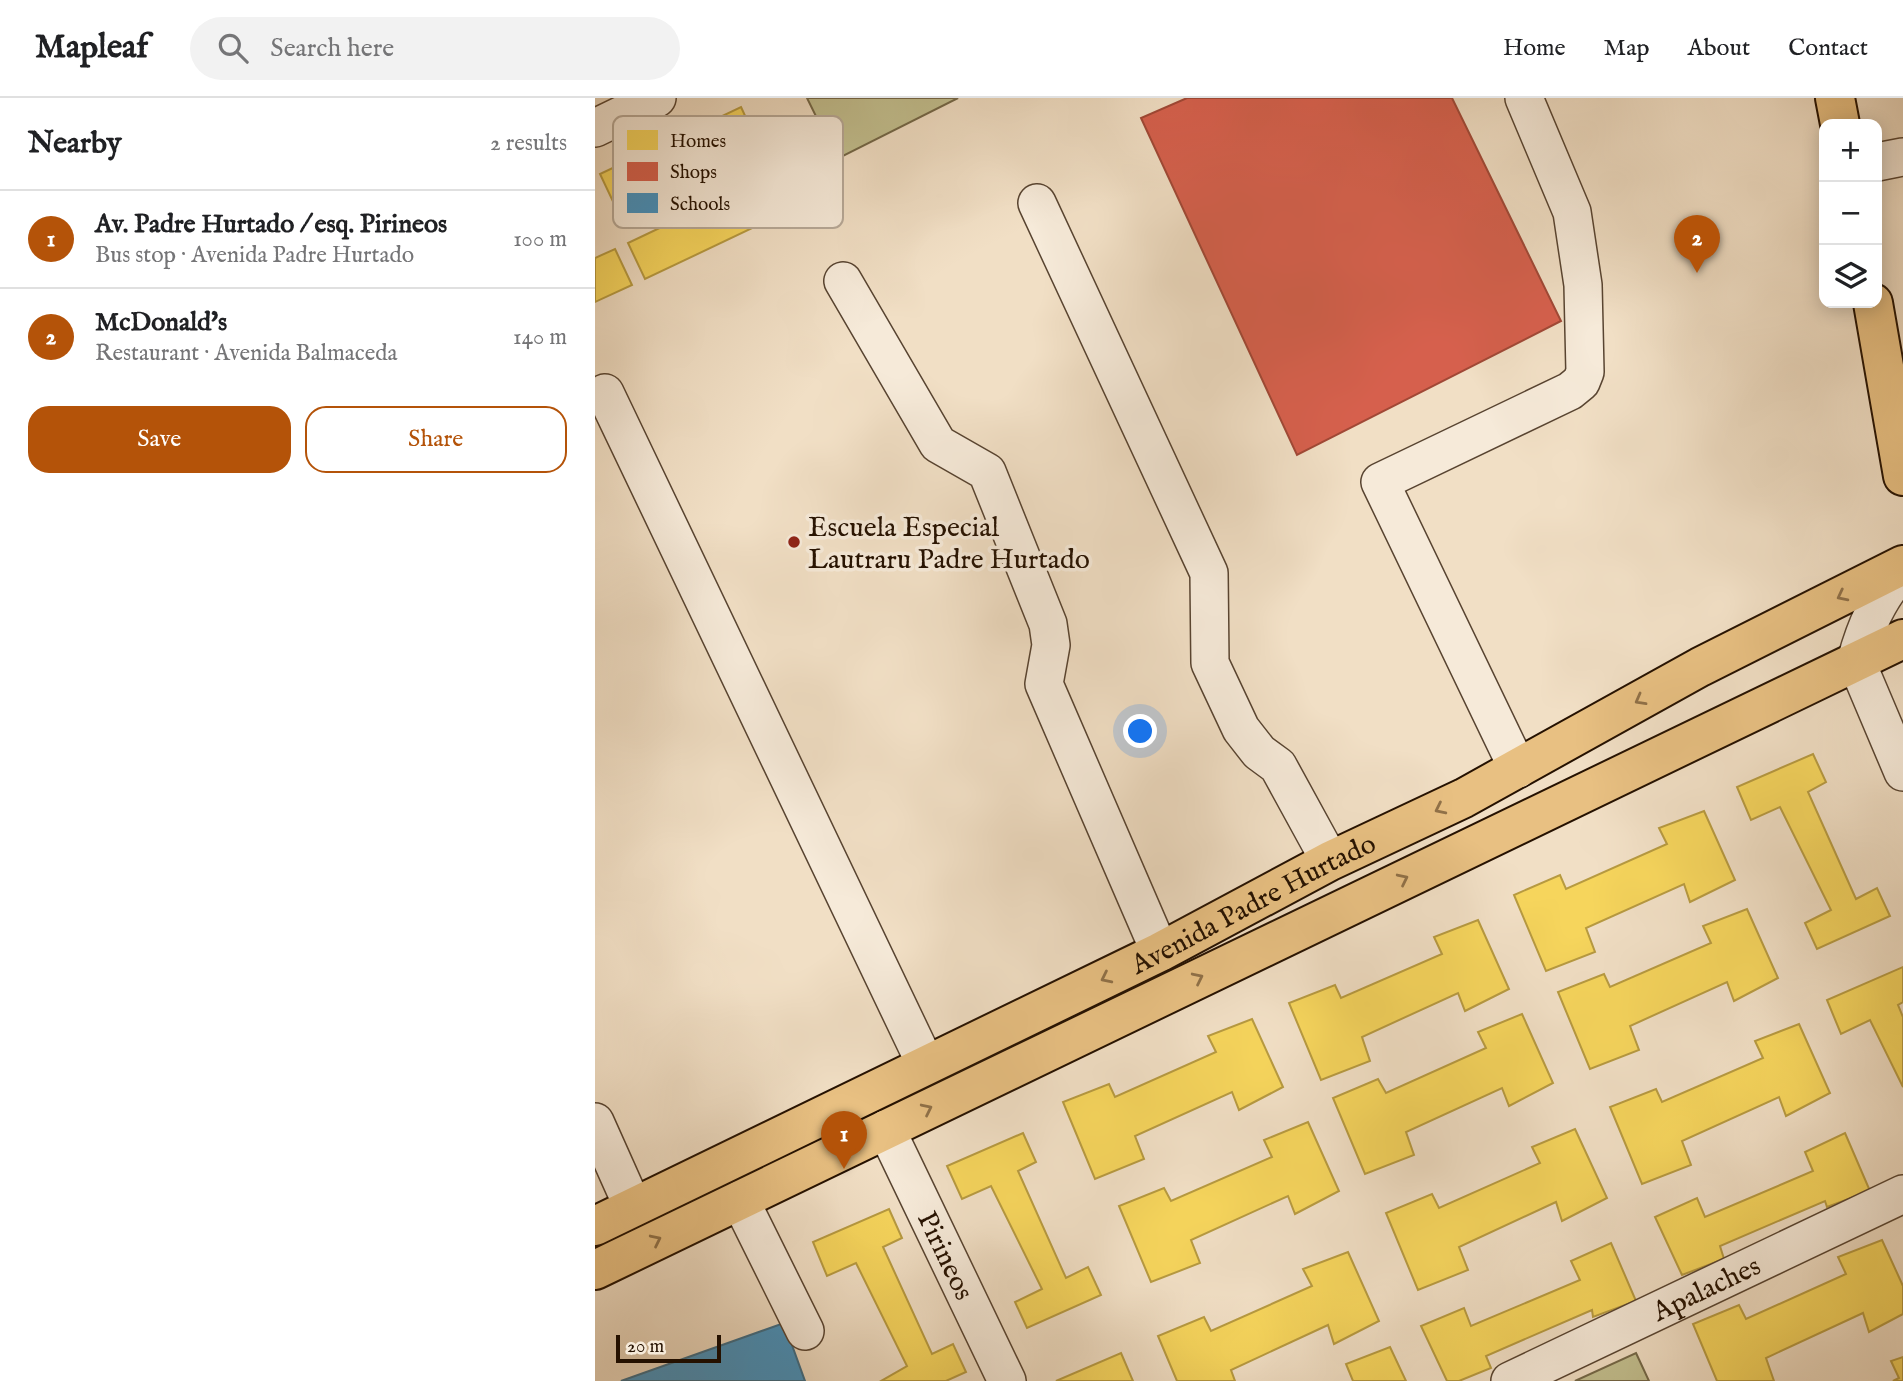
<!DOCTYPE html>
<meta charset="utf-8">
<style>
:root{--surface:#fff;--page:#f2f2f2;--text:#202124;--muted:#757577;--line:#e0e0e0;--accent:#b45309}
body{margin:0;font-family:"IM FELL English",serif;background:var(--page);color:var(--text)}
.controls{position:absolute;right:21px;top:21px;display:grid;overflow:hidden;border-radius:14px;box-shadow:0 4px 18px #0003}
.controls button{width:63px;height:63px;display:grid;place-items:center;padding:0;border:0;border-bottom:2px solid var(--line);background:var(--surface);color:var(--text);font:35px sans-serif}
.scale{position:absolute;left:21px;bottom:18px;width:105px;box-sizing:border-box;padding-left:7px;border:4px solid #251100;border-top:0;font-size:19px;line-height:24px;white-space:nowrap;color:#251100;-webkit-text-stroke:5px #f6ead9;paint-order:stroke}
.you{position:absolute;left:546px;top:634px;width:24px;height:24px;margin:-18px;border:5px solid #fff;border-radius:50%;background:#1a73e8;box-shadow:0 0 0 10px #1a73e833}
.badge{display:grid;place-items:center;width:46px;height:46px;border-radius:50%;background:var(--accent);color:#fff;font-size:23px;font-weight:700}
.pin{position:absolute;translate:-50% -58px;filter:drop-shadow(0 2px 4px #0008)}
.pin::after{content:'';position:absolute;top:37px;width:24px;height:21px;background:inherit;clip-path:polygon(0 0,100% 0,50% 100%)}
.list{margin:0;padding:0;list-style:none}
h2{display:flex;justify-content:space-between;align-items:center;height:91px;margin:0;padding:0 28px;font-size:30px}
h2 small{font-size:23px;font-weight:400;color:var(--muted)}
.list li{display:grid;grid-template-columns:46px 1fr auto;gap:21px;align-items:center;box-sizing:border-box;height:98px;padding:0 28px;border-top:2px solid var(--line)}
.list b{display:block;font-size:26px;white-space:nowrap}
.list p{margin:0;font-size:23px;white-space:nowrap;color:var(--muted)}
.list em{font-size:23px;font-style:normal;color:var(--muted)}
.actions{display:flex;gap:14px;padding:21px 28px}
.actions a{flex:1;padding:16px 0;border:2px solid var(--accent);border-radius:21px;text-align:center;font-size:24px;color:var(--accent)}
.actions .main{background:var(--accent);color:#fff}
.icon{flex:none;width:38px;height:38px;fill:none;stroke:currentColor;stroke-width:2;stroke-linecap:round;stroke-linejoin:round}
.map{position:relative;flex:none;width:1308px;height:1283px;overflow:hidden}
header{display:flex;align-items:center;gap:42px;box-sizing:border-box;height:98px;padding:0 35px;background:var(--surface);border-bottom:2px solid var(--line)}
header strong{font-size:33px}
nav{display:flex;gap:38px;margin-inline-start:auto;font-size:24px}
.search{width:490px;height:63px;background:var(--page);display:flex;align-items:center;gap:18px;box-sizing:border-box;padding:0 24px;border-radius:38px;color:var(--muted);font-size:26px}
main{display:flex}
aside{flex:1;background:var(--surface)}
.map>svg:first-child{display:block}
.green{fill:#c2bf8f;stroke:#746848;stroke-width:2}
.homes{fill:#f6d55c;stroke:#b79a40;stroke-width:2}
.shops{fill:#d6604d;stroke:#a14836;stroke-width:2}
.schools{fill:#4393c3;stroke:#3a6c88;stroke-width:2}
.lines{fill:none;stroke-linecap:round;stroke-linejoin:round}
.minor-casing{stroke:#584431;stroke-width:40}
.major-casing{stroke:#251100;stroke-width:42}
.minor{stroke:#f6ead9;stroke-width:37}
.major{stroke:#e8c082;stroke-width:38}
.oneway{stroke:#907148}
.poi-dot{fill:#8f2418;stroke:#f6ead9;stroke-width:2.5}
.labels{text-anchor:middle;stroke-width:7;stroke-linejoin:round;paint-order:stroke}
.poi-label{font-size:28px;fill:#251100;stroke:#f6ead9;text-anchor:start}
.street-label{font-size:28px;fill:#251100;stroke:#f6ead9}
.key{fill:#f6ead9;stroke:#b7a998;stroke-width:2}
.key-label{font-size:19px;fill:#251100}
</style>
<header>
<strong>Mapleaf</strong>
<div class="search"><svg class="icon" aria-label="search" viewBox="0 0 24 24"><circle cx="10" cy="10" r="6"/><path d="M15 15l6 6"/></svg>Search here</div>
<nav><a>Home</a><a>Map</a><a>About</a><a>Contact</a></nav>
</header>
<main>
<aside>
<h2>Nearby<small>2 results</small></h2>
<ul class="list">
<li><span class="badge">1</span><div><b>Av. Padre Hurtado / esq. Pirineos</b><p>Bus stop · Avenida Padre Hurtado</p></div><em>100 m</em></li>
<li><span class="badge">2</span><div><b>McDonald's</b><p>Restaurant · Avenida Balmaceda</p></div><em>140 m</em></li>
</ul>
<div class="actions"><a class="main">Save</a><a>Share</a></div>
</aside>
<div class="map">
<svg width="1308" height="1283" viewBox="0 0 1308 1283">
<rect width="100%" height="100%" fill="#f1dfc5"/>
<filter id="stains"><feTurbulence type="fractalNoise" baseFrequency=".00286" numOctaves="4"/><feColorMatrix values="0 0 0 0 .2 0 0 0 0 .09 0 0 0 0 .02 0 0 0 .5 -.17"/></filter>
<radialGradient id="worn" r=".72"><stop offset=".6" stop-color="#630" stop-opacity="0"/><stop offset="1" stop-color="#630" stop-opacity=".3"/></radialGradient>
<g class="green">
<path d="M212 0H363L242 61Z"/>
<path d="M1041 1255 1054 1283H980Z"/>
</g>
<g class="homes">
<path d="M146 9 163 46 22 112 5 76Z"/>
<path d="M174 78 191 114 50 181 33 145Z"/>
<path d="M20 151 37 187 0 204V160Z"/>
<path d="M1218 656 1231 684 1213 694 1261 801 1282 790 1295 818 1222 851 1210 825 1236 812 1185 709 1156 722 1142 689Z"/>
<path d="M1109 713 1140 782 1095 804 1089 786 991 830 1000 854 951 873 919 797 965 777 971 791 1072 746 1064 730Z"/>
<path d="M1152 811 1183 880 1139 903 1132 884 1035 928 1044 952 995 971 963 894 1009 876 1015 889 1116 845 1108 828Z"/>
<path d="M883 822 914 891 870 913 863 895 767 939 775 963 726 982 694 905 740 887 746 900 847 856 839 839Z"/>
<path d="M1308 869V904L1303 907 1308 919V989L1275 922 1246 936 1232 902Z"/>
<path d="M927 916 958 985 914 1008 907 990 811 1034 819 1057 770 1076 738 1000 783 981 791 995 891 950 883 934Z"/>
<path d="M657 921 688 989 644 1012 637 994 540 1038 549 1061 500 1081 468 1004 514 986 520 999 621 954 613 938Z"/>
<path d="M1204 926 1235 995 1191 1018 1184 999 1087 1043 1096 1067 1047 1086 1015 1009 1061 991 1067 1004 1168 960 1160 943Z"/>
<path d="M713 1024 744 1093 700 1116 693 1098 596 1142 605 1165 556 1184 524 1108 569 1090 576 1103 677 1059 669 1042Z"/>
<path d="M980 1031 1012 1100 967 1123 961 1104 864 1149 873 1172 823 1192 791 1115 837 1096 844 1110 945 1065 937 1049Z"/>
<path d="M428 1035 441 1064 423 1073 471 1180 493 1169 506 1197 432 1230 420 1204 447 1191 396 1088 367 1101 352 1068Z"/>
<path d="M1250 1035 1275 1093 1232 1109 1230 1103 1125 1148 1129 1161 1087 1177 1060 1119 1102 1100 1110 1119 1218 1073 1210 1054Z"/>
<path d="M294 1111 307 1140 288 1149 337 1256 358 1246 371 1274 351 1283H286L312 1268 261 1165 232 1178 218 1144Z"/>
<path d="M1287 1142 1308 1188V1216L1274 1234 1268 1215 1171 1260 1179 1283H1122L1098 1226 1144 1207 1151 1221 1251 1176 1243 1159Z"/>
<path d="M1016 1145 1041 1203 998 1219 997 1212 891 1258 896 1270 864 1283H852L826 1228 869 1210 876 1228 985 1182 976 1163Z"/>
<path d="M753 1154 784 1223 739 1246 733 1227 636 1272 640 1283H582L563 1238 609 1219 616 1233 717 1188 708 1171Z"/>
<path d="M795 1249 811 1283H758L751 1266Z"/>
<path d="M526 1255 538 1283H461Z"/>
<path d="M1308 1259V1283H1298L1304 1280 1296 1263Z"/>
</g>
<path class="shops" d="M592 0H857L966 223 702 357 546 20Z"/>
<path class="schools" d="M189 1225 210 1283H26Z"/>
<g class="lines">
<g class="minor-casing">
<g id="minor">
<path d="M0 30 62 0"/>
<path d="M1282 64 1308 59"/>
<path d="M442 105 614 475 615 565 646 631 664 654 683 668 735 763"/>
<path d="M248 183 343 346 392 374 453 526 456 547 449 586 565 854"/>
<path d="M10 295 331 967"/>
<path d="M1308 473C1283 498 1270 530 1261 563L1308 674"/>
<path d="M923 671 785 384 975 293 986 284 990 274 988 187 977 114 929 0"/>
<path d="M0 1024 38 1109"/>
<path id="s1" d="M291 1031 412 1283"/>
<path d="M145 1102 210 1233"/>
<path id="s2" d="M915 1283 1308 1096"/>
</g>
</g>
<g class="major-casing">
<g id="major">
<path d="M1240 0 1245 26"/>
<path d="M1278 205 1308 378"/>
<path id="s3" d="M0 1128 565 854 735 763 869 700 1105 569 1308 467"/>
<path d="M0 1172 1308 541"/>
</g>
</g>
<use href="#minor" class="minor"/>
<use href="#major" class="major"/>
</g>
<defs><path id="oneway-chevron" d="M-2-3.5L2.5 0L-2 3.5" fill="none" stroke-width="1.6" stroke-linecap="round" stroke-linejoin="round" transform="scale(1.75)"/></defs>
<g class="oneway">
<use href="#oneway-chevron" transform="translate(1247 498) rotate(153)"/>
<use href="#oneway-chevron" transform="translate(1045 602) rotate(151)"/>
<use href="#oneway-chevron" transform="translate(845 711) rotate(154)"/>
<use href="#oneway-chevron" transform="translate(808 781) rotate(-26)"/>
<use href="#oneway-chevron" transform="translate(511 880) rotate(154)"/>
<use href="#oneway-chevron" transform="translate(603 880) rotate(-26)"/>
<use href="#oneway-chevron" transform="translate(332 1011) rotate(-26)"/>
<use href="#oneway-chevron" transform="translate(61 1142) rotate(-26)"/>
</g>
<circle class="poi-dot" cx="199" cy="444" r="7"/>
<g class="labels">
<g class="poi-label">
<text x="213" y="438">Escuela Especial<tspan x="213" dy="32">Lautraru Padre Hurtado</tspan></text>
</g>
<g class="street-label">
<text dy="10" stroke="none"><textPath href="#s3" startOffset="733">Avenida Padre Hurtado</textPath></text>
<text dy="10" stroke="none"><textPath href="#s1" startOffset="140">Pirineos</textPath></text>
<text dy="10" stroke="none"><textPath href="#s2" startOffset="217">Apalaches</textPath></text>
</g>
</g>
<rect x="18" y="18" width="230" height="112" rx="10" class="key"/>
<rect x="32" y="32" width="31" height="20" fill="#f6d55c"/>
<rect x="32" y="64" width="31" height="19" fill="#d6604d"/>
<rect x="32" y="95" width="31" height="20" fill="#4393c3"/>
<g class="key-label">
<text x="75" y="49">Homes</text>
<text x="75" y="80">Shops</text>
<text x="75" y="112">Schools</text>
</g>
<rect width="100%" height="100%" filter="url(#stains)"/>
<rect width="100%" height="100%" fill="url(#worn)"/>
</svg>
<div class="controls">
<button>+</button>
<button>−</button>
<button><svg class="icon" aria-label="layers" viewBox="0 0 24 24"><path d="M12 4l9 5-9 5-9-5zM3 14l9 5 9-5"/></svg></button>
</div>
<div class="scale">20 m</div>
<div class="you"></div>
<div class="pin badge" style="left:249px;top:1071px">1</div>
<div class="pin badge" style="left:1102px;top:175px">2</div>
</div>
</main>
